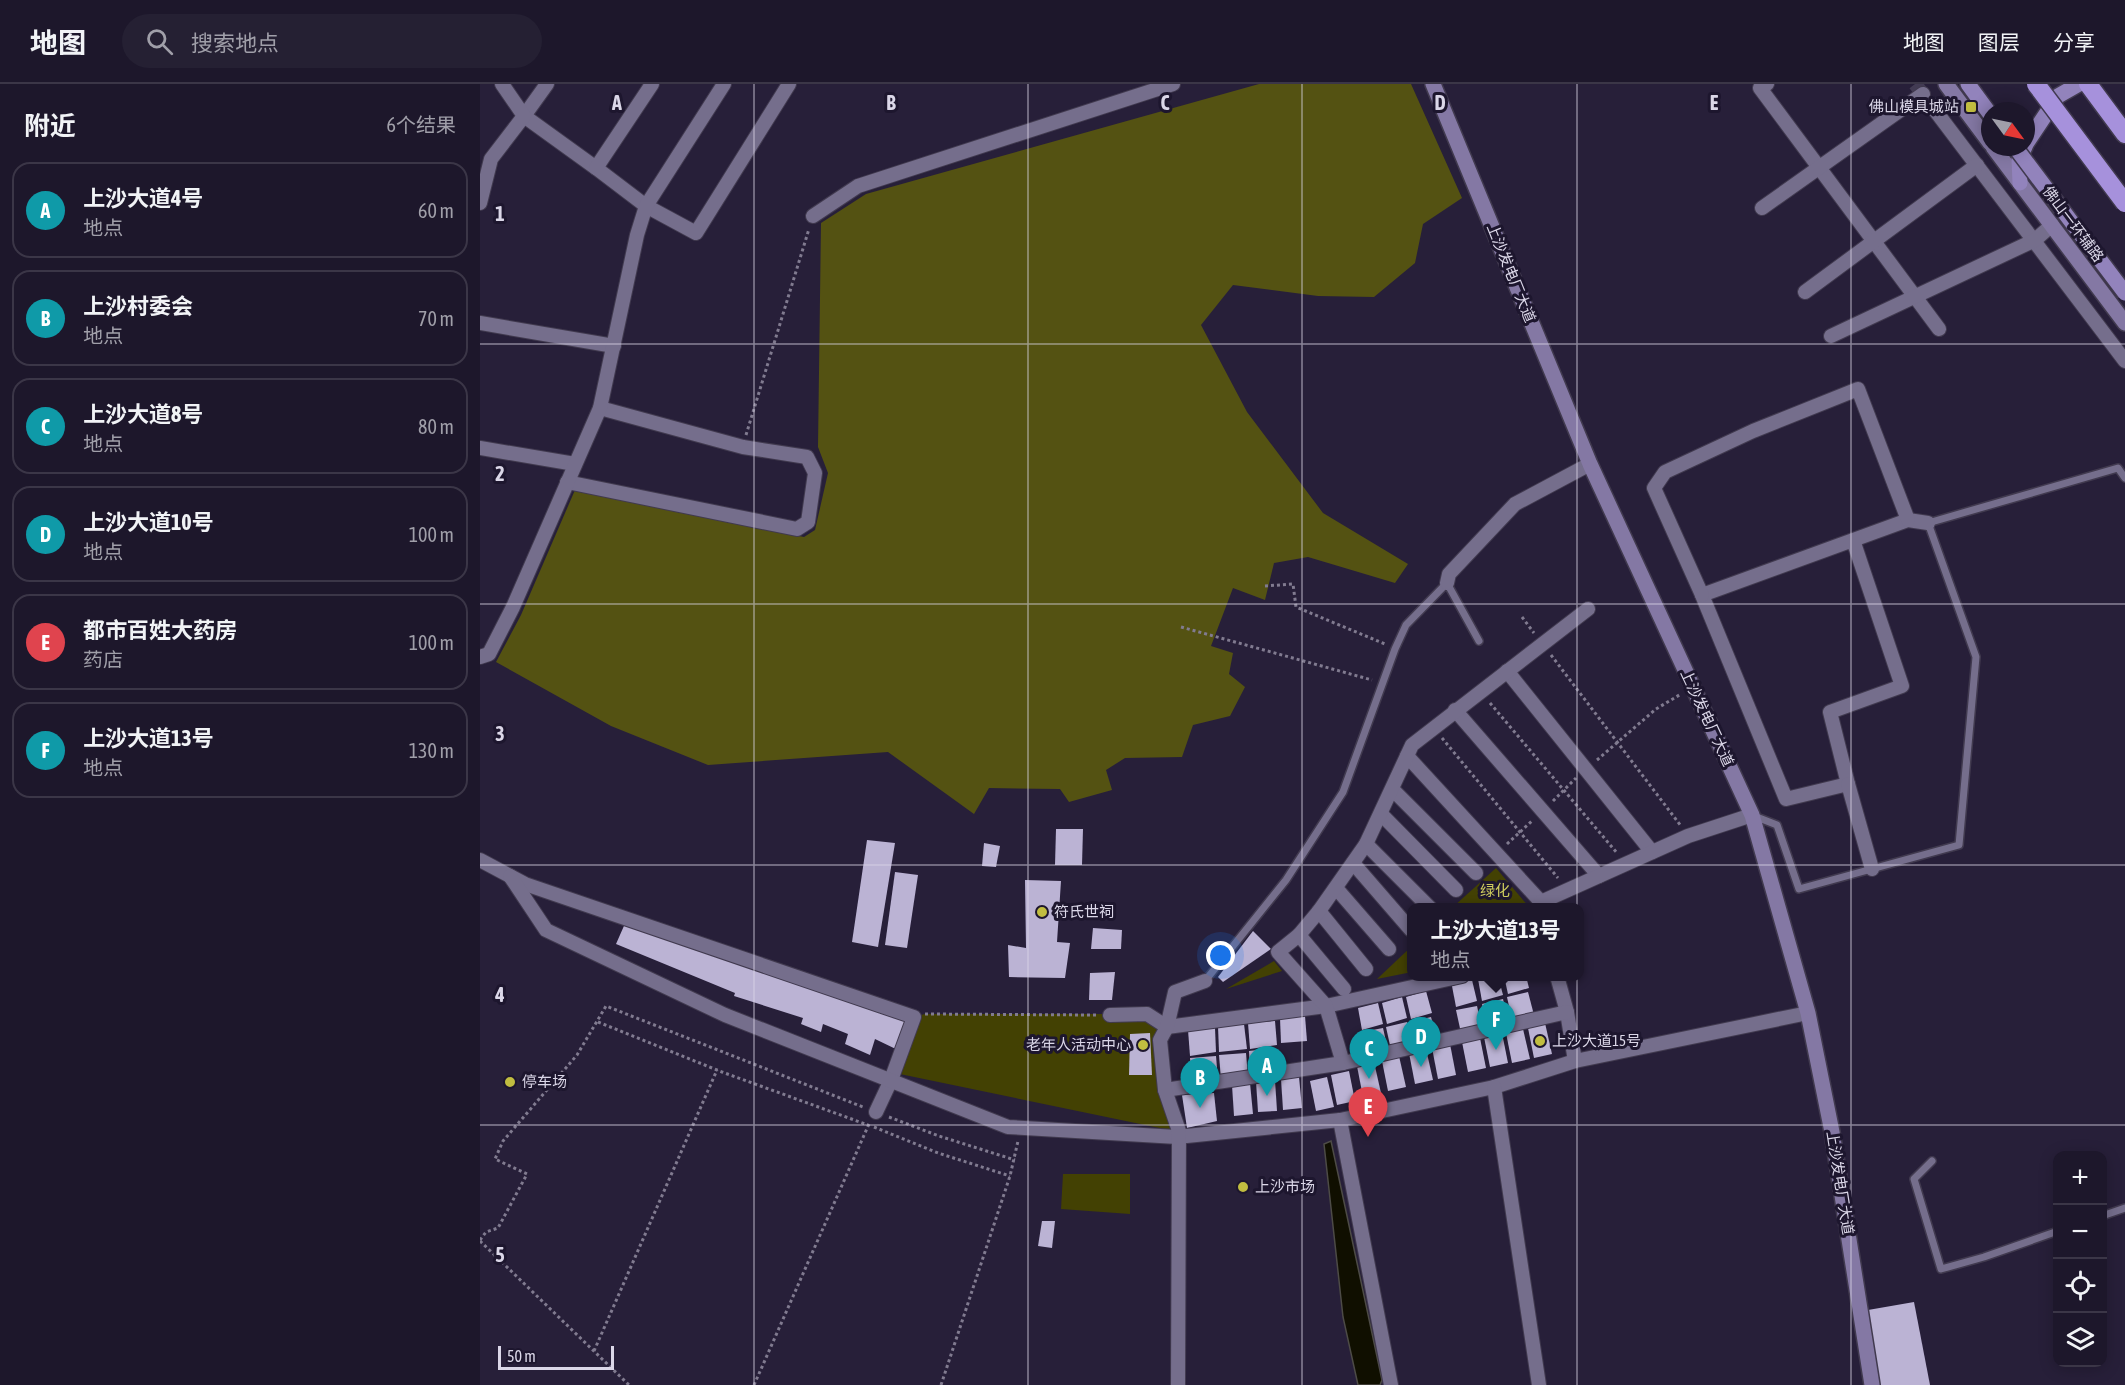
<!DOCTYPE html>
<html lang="zh">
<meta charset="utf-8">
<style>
:root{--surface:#1d172b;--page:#252033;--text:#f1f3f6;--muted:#a09fa9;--line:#3b3647;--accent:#0b8043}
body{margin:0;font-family:"Asap Condensed","Noto Sans SC",sans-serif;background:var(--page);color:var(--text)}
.controls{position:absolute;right:18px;bottom:18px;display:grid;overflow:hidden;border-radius:12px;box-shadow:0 3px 15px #0003}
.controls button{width:54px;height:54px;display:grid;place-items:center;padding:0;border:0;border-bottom:2px solid var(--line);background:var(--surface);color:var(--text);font:30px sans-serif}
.compass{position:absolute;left:1501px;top:18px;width:54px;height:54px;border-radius:50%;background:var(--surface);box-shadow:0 3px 15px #0003;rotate:123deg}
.scale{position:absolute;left:18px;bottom:15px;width:116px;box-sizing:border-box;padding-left:6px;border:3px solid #dbd7e8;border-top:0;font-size:16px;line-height:21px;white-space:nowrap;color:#dbd7e8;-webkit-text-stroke:4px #1d162e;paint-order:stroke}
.you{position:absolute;left:741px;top:872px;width:21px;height:21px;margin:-15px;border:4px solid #fff;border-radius:50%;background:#1a73e8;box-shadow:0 0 0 9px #1a73e833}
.badge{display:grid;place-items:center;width:39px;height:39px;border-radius:50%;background:var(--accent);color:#fff;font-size:20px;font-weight:700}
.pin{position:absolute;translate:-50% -50px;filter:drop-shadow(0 2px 3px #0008)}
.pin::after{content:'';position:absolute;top:32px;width:21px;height:18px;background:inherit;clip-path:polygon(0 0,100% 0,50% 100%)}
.popup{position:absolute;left:927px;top:819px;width:177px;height:78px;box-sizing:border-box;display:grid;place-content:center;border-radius:12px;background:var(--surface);filter:drop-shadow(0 2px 4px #0005);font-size:20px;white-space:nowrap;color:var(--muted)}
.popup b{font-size:22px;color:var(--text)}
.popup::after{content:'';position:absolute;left:50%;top:100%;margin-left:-12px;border:12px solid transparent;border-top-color:var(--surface)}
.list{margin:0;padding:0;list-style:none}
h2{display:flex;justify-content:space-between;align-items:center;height:78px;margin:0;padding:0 24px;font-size:26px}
h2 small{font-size:20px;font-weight:400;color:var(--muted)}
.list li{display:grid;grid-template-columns:39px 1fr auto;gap:18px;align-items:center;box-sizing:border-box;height:96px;margin:0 12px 12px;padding:0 12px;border:2px solid var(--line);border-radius:18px}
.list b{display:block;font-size:22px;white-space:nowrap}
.list p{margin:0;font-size:20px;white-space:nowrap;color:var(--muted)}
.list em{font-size:20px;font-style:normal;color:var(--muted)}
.icon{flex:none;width:33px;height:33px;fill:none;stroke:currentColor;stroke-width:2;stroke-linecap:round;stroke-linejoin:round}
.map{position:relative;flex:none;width:1645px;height:1301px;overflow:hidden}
header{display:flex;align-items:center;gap:36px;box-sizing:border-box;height:84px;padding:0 30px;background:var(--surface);border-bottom:2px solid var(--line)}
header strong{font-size:28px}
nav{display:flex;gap:33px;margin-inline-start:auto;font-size:21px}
.search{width:420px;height:54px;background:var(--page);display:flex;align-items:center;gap:15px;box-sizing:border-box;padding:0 21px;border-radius:33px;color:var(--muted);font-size:22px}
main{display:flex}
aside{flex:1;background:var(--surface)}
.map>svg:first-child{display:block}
.green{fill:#434103}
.forest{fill:#545212}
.water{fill:#100f00;stroke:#4d4b46;stroke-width:1.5}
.building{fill:#bbb3d4}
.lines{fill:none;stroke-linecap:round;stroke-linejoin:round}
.street-tunnel{stroke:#423b53;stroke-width:14;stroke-dasharray:14 7;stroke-linecap:butt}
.lane-casing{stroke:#413a4f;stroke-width:10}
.street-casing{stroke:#413a4f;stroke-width:16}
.secondary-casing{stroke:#413a4f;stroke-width:18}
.primary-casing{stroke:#413a4f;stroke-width:18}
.highway-casing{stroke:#413a4f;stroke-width:21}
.path{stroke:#817b90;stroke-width:3;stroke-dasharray:3 3;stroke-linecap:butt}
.lane{stroke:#756e8c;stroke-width:7}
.street{stroke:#756e8c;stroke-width:14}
.secondary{stroke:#8478a4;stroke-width:15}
.primary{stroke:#9283bc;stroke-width:15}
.highway{stroke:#a691dc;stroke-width:18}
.primary-bridge-casing{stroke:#413a4f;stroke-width:18;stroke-linecap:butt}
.highway-bridge-casing{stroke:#413a4f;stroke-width:21;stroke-linecap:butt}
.primary-bridge{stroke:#9283bc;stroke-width:15}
.highway-bridge{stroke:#a691dc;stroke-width:18}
.grid{fill:none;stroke:#dbd7e8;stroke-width:1.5;stroke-opacity:0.55}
.poi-dot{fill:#c1bd40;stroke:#1d162e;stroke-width:2}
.labels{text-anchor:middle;stroke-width:6;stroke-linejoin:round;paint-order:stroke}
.poi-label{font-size:15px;fill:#dbd7e8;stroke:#1d162e;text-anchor:start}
.street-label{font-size:15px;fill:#dbd7e8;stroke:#1d162e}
.park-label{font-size:15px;fill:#cfcd5e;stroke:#1d162e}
.grid-label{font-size:20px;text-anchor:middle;font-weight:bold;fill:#dbd7e8;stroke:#1d162e;stroke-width:6;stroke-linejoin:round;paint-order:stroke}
</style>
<header>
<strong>地图</strong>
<div class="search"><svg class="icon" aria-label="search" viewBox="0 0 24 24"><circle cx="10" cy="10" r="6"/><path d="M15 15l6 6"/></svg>搜索地点</div>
<nav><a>地图</a><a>图层</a><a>分享</a></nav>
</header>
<main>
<aside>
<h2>附近<small>6个结果</small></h2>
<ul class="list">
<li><span class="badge" style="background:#0f9aa8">A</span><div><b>上沙大道4号</b><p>地点</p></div><em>60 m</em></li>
<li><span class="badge" style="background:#0f9aa8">B</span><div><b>上沙村委会</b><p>地点</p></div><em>70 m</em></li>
<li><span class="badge" style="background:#0f9aa8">C</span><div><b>上沙大道8号</b><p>地点</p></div><em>80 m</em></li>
<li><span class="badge" style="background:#0f9aa8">D</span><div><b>上沙大道10号</b><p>地点</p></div><em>100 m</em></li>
<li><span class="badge" style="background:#e0444e">E</span><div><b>都市百姓大药房</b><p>药店</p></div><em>100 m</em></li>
<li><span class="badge" style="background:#0f9aa8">F</span><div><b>上沙大道13号</b><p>地点</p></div><em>130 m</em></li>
</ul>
</aside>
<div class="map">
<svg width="1645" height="1301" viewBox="0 0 1645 1301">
<rect width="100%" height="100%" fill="#271f39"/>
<g class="green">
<path d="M1016 784 1049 823H973Z"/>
<path d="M932 862V888L897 895Z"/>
<path d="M794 877 802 887 746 905Z"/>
<path d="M445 930H667L687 943 680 956 694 1047 415 989 434 933Z"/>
<path d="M583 1090H650V1130L581 1125Z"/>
</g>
<path class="forest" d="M779 0H931L982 114 943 140 935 179 894 213 838 212 753 201 721 241 767 328 843 429 928 480 915 499 828 473 794 479 785 516 753 504 731 562 753 569 749 590 765 603 750 632 713 641 702 673 645 674 626 686 632 706 589 718 580 705 509 704 494 730 408 668 228 681 131 642 16 578 41 531 95 406 324 453 335 446 348 389 338 363 341 139 386 110Z"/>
<path class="water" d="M851 1057 902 1296 900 1301H878L863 1233 844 1060Z"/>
<g class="building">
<path d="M576 745H603L602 781H575Z"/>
<path d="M387 756 415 759 398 863 372 858Z"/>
<path d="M504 759 520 762 516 783 502 782Z"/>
<path d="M415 788 438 791 427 864 405 861Z"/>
<path d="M545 796 581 797 577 858 590 859 585 894 529 893 528 861 546 864Z"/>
<path d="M147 835 434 933 422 968 395 955 390 971 365 960 368 950 343 940 341 948 321 940 323 934 254 912 255 909 136 860Z"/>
<path d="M613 844 642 846 641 865H611Z"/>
<path d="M773 847 791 865 743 898 738 893Z"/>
<path d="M635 888 632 916H609L610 889Z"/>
<path d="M1008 892H1018L1023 911 1002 917 998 895Z"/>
<path d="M1024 892H1046L1049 904 1028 910Z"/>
<path d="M992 896 997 917 976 923 972 902Z"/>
<path d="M946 907 952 929 931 935 926 913Z"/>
<path d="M1048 908 1054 931 1032 936 1027 913Z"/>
<path d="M922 913 927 934 907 940 902 919Z"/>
<path d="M1023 915 1028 937 1007 943 1002 920Z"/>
<path d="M898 919 903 940 882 946 878 924Z"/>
<path d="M997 922 1002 944 981 949 976 926Z"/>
<path d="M825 932 827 957 801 959 800 934Z"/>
<path d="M951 933 957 955 935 961 930 938Z"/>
<path d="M795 937 797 961 770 965 768 939Z"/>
<path d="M927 938 933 961 911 966 906 943Z"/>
<path d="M1065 939 1072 970 1054 974 1048 944Z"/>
<path d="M764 940 767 965 739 968 738 942Z"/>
<path d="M735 944 736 968 710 972 708 946Z"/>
<path d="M903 944 908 966 886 971 882 948Z"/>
<path d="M1043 945 1050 975 1032 979 1026 949Z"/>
<path d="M670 949 672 991H649L650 950Z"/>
<path d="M1022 949 1028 979 1010 983 1004 953Z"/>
<path d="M1000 954 1006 984 988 988 982 958Z"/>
<path d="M970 960 976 991 958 995 952 964Z"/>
<path d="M795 964 797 988 770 992 769 967Z"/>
<path d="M946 965 953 996 935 1000 929 969Z"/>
<path d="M766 969 768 993 741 996 739 971Z"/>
<path d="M736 972 738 996 712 999 710 974Z"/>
<path d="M919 972 926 1003 908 1007 902 977Z"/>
<path d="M894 978 901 1009 883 1013 877 982Z"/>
<path d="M869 987 875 1017 857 1021 851 991Z"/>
<path d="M819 993 822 1024 803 1026 801 995Z"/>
<path d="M847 993 854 1023 836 1027 830 997Z"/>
<path d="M795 996 797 1027 778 1028 776 997Z"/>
<path d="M770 999 773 1030 754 1032 752 1001Z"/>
<path d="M734 1009 737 1037 707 1044 702 1011Z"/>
<path d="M562 1137H575L572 1164 558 1162Z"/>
<path d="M1434 1218 1450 1301H1397L1388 1226Z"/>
</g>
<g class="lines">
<path class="street-tunnel" d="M1435 0 1450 19"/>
<g class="lane-casing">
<g id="lane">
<path d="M1274 732 1297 741 1319 805 1479 761 1496 573 1448 439 1638 384 1645 394"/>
<path d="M725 897 806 796 863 708 915 565 926 541 967 499 999 557"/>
<path d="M1452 1077 1434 1095 1461 1185 1504 1173 1578 1147"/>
<path d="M1622 1132 1645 1124"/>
</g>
</g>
<g class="street-casing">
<g id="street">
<path d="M67 0 44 32 116 84"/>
<path d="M172 0 116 84 166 122 216 149 309 0"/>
<path d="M1287 0 1280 4 1459 245"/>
<path d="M1451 21 1645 277"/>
<path d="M0 119 11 75 44 32 22 0"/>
<path d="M1282 124 1443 10"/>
<path d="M333 132 378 102 693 0"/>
<path d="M1325 208 1497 81"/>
<path d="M0 239 134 262"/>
<path d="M1351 252 1555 156 1572 141"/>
<path d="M0 364 95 380"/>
<path d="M87 398 317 445 328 438 335 389 327 373 263 363 120 324"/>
<path d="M1373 456 1422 602 1350 628 1368 700 1306 715 1222 511 1428 436 1448 439"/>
<path d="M967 499 969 490 1035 420 1110 380"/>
<path d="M1222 511 1174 404 1185 388 1273 347 1378 305 1428 436"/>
<path d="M0 573 9 570 33 523 120 324 157 151 166 122 244 0"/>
<path d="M1027 587 1172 768"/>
<path d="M975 626 1119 792"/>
<path d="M927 672 1061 818"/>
<path d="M1368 700 1392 785"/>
<path d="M913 706 996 789"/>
<path d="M901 730 976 806"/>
<path d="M886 760 950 824"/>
<path d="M0 776 45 800 434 933 411 996 396 1028"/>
<path d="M873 779 931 846"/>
<path d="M30 792 66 846 245 931 528 1043 697 1053 860 1036 1014 1003 1095 977 1328 929"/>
<path d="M856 804 909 865"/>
<path d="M1062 824 1061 818 1208 752 1272 731"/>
<path d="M839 827 886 885"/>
<path d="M819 851 864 905"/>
<path d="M1077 892 1087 928 1095 977"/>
<path d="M630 931 667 930 687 943 846 922 982 892"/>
<path d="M863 979 846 922 798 868 819 851 839 827 886 760 932 661 1108 525"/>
<path d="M1014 1003 1059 1301"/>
<path d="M685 1006 863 979 1087 928"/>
<path d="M860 1036 911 1301"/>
<path d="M698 1301 699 1047 685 1006 680 956 687 943 695 908 725 897"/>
</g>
</g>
<g class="secondary-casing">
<g id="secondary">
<path d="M953 0 1110 380 1272 731 1328 929 1352 1048 1392 1301"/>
<path d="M1466 0 1510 59"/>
<path d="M1513 63 1645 239"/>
</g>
</g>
<g class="primary-casing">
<g id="primary">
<path d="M1488 0 1510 30"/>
<path d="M1546 60 1578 12 1599 0"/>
<path d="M1540 99 1539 75 1545 63"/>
</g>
</g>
<g class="highway-casing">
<path id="highway" d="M1608 0 1645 50"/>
</g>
<g class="path">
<path d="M266 351 329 145"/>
<path d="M785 502 813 500 816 523 905 560"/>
<path d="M1042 533 1054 549"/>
<path d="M701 543 892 596"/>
<path d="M1071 571 1201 742"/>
<path d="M1010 619 1137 769"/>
<path d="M962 654 1078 794"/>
<path d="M1117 676 1176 625 1201 610"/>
<path d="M1073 717 1096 694"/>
<path d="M1027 760 1053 736"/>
<path d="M445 930 616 931"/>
<path d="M118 938 242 988 388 1041"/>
<path d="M409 1033 459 1052 535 1076"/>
<path d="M394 1043 458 1069 530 1092"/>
<path d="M0 1156 6 1148 18 1144 47 1090 15 1075 23 1057 97 971 126 922 383 1023"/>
<path d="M0 1157 149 1301"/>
<path d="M114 1267 237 986"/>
<path d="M274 1301 389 1040"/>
<path d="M461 1301 530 1092 538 1057"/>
</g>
<use href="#lane" class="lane"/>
<use href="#street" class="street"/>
<use href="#secondary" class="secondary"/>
<use href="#primary" class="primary"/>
<use href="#highway" class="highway"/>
<g class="primary-bridge-casing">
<path id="primary-bridge" d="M1535 63 1645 209"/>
</g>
<g class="highway-bridge-casing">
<path id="highway-bridge" d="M1556 0 1645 119"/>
</g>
<use href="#primary-bridge" class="primary-bridge"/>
<use href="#highway-bridge" class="highway-bridge"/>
</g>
<path class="grid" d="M274 0V1301M548 0V1301M822 0V1301M1097 0V1301M1371 0V1301M0 260H1645M0 520H1645M0 781H1645M0 1041H1645"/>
<g class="poi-dot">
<rect x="1485" y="17" width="12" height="12" rx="3"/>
<circle cx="562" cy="828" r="6"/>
<circle cx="1060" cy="957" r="6"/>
<circle cx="663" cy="961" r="6"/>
<circle cx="30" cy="998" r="6"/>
<circle cx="763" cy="1103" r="6"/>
</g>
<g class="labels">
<g class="poi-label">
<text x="1479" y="28" text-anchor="end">佛山模具城站</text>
<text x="574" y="833">符氏世祠</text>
<text x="1072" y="962">上沙大道15号</text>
<text x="651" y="966" text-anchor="end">老年人活动中心</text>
<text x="42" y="1003">停车场</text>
<text x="775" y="1108">上沙市场</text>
</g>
<g class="street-label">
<text transform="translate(1593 140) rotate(53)" y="5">佛山一环辅路</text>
<text transform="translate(1031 189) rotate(68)" y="5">上沙发电厂大道</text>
<text transform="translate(1227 634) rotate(65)" y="5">上沙发电厂大道</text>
<text transform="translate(1360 1099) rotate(81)" y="5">上沙发电厂大道</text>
</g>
<g class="park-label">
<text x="1015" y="812">绿化</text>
</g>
</g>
<g class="grid-label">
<text x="137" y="26">A</text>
<text x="411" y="26">B</text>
<text x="685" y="26">C</text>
<text x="960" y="26">D</text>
<text x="1234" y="26">E</text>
<text x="20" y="137">1</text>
<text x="20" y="397">2</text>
<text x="20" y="657">3</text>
<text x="20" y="918">4</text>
<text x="20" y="1178">5</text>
</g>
</svg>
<div class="controls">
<button>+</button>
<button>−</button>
<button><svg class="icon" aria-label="locate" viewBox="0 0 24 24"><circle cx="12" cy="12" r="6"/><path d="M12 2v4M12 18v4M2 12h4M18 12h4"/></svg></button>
<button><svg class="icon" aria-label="layers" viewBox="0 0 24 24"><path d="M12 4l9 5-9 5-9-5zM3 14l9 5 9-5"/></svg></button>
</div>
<svg class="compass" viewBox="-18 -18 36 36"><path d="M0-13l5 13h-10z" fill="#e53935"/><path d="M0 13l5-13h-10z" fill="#a09fa9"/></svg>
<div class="scale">50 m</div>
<div class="you"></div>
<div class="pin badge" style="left:787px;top:1012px;background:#0f9aa8">A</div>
<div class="pin badge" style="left:720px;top:1024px;background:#0f9aa8">B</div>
<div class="pin badge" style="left:889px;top:995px;background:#0f9aa8">C</div>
<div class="pin badge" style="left:941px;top:983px;background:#0f9aa8">D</div>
<div class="pin badge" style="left:888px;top:1053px;background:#e0444e">E</div>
<div class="pin badge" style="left:1016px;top:966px;background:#0f9aa8">F</div>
<div class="popup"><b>上沙大道13号</b>地点</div>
</div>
</main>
